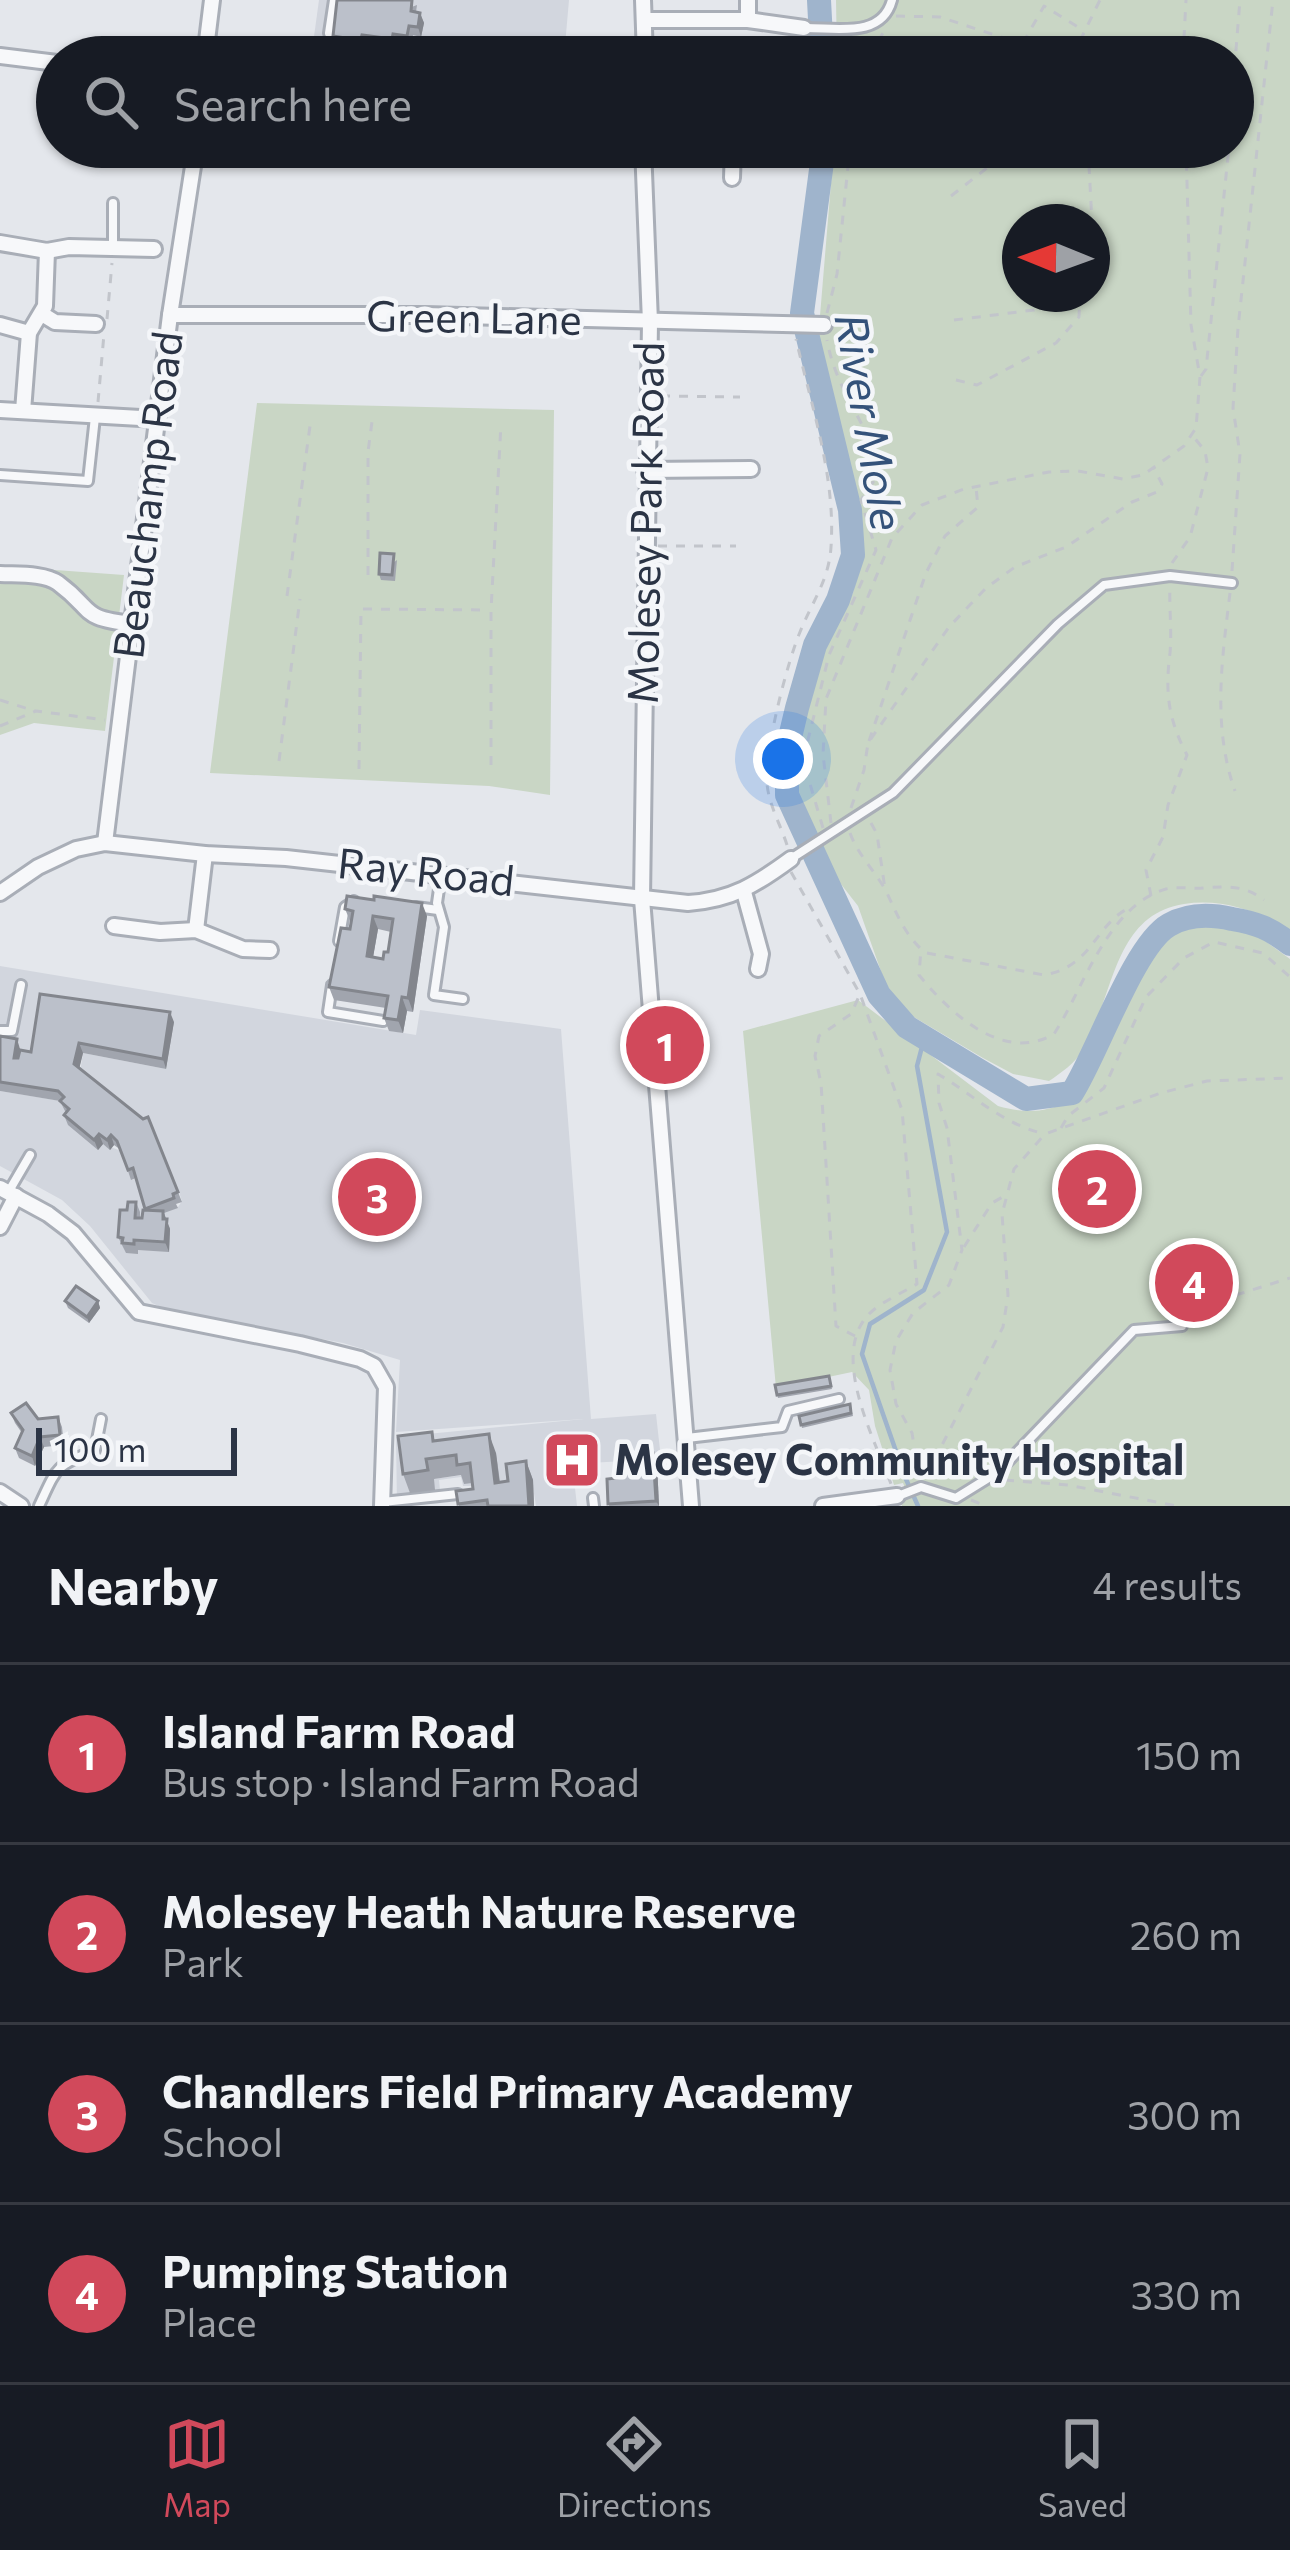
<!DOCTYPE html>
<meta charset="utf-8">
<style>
:root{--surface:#171b24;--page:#242831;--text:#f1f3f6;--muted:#9ea1a6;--line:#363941;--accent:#d1495b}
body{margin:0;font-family:Commissioner,sans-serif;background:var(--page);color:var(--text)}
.compass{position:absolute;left:1002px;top:204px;width:108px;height:108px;border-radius:50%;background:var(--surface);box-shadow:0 3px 9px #0004;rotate:271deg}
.scale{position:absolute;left:36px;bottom:30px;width:201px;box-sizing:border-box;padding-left:12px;border:6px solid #2b3445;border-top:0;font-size:33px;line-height:42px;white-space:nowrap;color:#2b3445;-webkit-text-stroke:9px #f4f6f9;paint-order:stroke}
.you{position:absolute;left:783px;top:759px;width:42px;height:42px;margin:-30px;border:9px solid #fff;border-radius:50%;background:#1a73e8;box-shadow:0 0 0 18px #1a73e833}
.badge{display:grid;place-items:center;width:78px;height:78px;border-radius:50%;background:var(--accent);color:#fff;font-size:39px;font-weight:700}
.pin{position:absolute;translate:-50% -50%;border:6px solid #fff;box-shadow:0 3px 12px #0006}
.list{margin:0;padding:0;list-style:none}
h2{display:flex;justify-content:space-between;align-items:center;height:156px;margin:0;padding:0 48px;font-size:51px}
h2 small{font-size:39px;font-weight:400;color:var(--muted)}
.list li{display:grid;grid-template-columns:78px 1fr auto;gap:36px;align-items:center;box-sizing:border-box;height:180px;padding:0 48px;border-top:3px solid var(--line)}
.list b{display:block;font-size:45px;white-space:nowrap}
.list p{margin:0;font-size:39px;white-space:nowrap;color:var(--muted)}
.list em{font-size:39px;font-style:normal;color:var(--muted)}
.icon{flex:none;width:66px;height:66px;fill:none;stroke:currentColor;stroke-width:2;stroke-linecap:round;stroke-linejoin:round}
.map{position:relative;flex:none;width:1290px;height:1506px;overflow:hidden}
.search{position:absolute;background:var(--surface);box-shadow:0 3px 9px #0004;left:36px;right:36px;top:36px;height:132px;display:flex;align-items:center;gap:30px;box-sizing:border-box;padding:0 42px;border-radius:66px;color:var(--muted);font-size:45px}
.sheet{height:876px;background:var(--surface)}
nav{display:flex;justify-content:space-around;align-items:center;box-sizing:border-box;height:168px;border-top:3px solid var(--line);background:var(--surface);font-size:33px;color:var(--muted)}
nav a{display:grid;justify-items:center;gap:6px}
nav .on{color:var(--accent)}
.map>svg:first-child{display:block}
.built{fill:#d2d6de}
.green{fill:#c9d6c5;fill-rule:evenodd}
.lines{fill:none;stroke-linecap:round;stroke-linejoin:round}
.stream{stroke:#9fb4cc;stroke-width:4.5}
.river{stroke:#9fb4cc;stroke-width:24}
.service-casing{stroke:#a9aeb7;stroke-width:14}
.minor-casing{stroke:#a9aeb7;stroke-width:20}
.path{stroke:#c2c5cb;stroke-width:3;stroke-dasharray:9 9;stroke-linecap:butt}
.service{stroke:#f7f8fa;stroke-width:8}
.minor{stroke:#f7f8fa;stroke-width:14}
.wall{fill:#a1a5ae;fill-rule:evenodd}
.shaded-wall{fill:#83868d}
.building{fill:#bbc0ca;stroke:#83868d;stroke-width:3;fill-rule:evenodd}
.labels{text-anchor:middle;stroke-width:9;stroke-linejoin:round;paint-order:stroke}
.street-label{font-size:42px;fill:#2b3445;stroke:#f4f6f9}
.poi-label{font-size:42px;font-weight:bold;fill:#2b3445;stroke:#f4f6f9;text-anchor:start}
.water-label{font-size:45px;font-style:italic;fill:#34527a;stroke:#f4f6f9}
</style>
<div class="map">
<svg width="1290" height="1506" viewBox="0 0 1290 1506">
<rect width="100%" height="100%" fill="#e4e7ec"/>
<g class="built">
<path d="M319 0H569L564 57 312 51Z"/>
<path d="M0 966 416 1035 420 1010 561 1029 591 1419 656 1414 661 1459 589 1463 574 1479 577 1506H536L532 1481 502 1502 496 1453 433 1479 463 1475 477 1483 475 1506 472 1486H463L461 1477 439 1480 441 1503 397 1506 396 1437 584 1419 396 1432 400 1360 343 1343 167 1310 152 1303 90 1226 62 1200 0 1166V1091L61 1101 103 1144 121 1151 132 1180 137 1178 148 1218 178 1207 182 1201 174 1178H170L80 1072 83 1053 166 1069 174 1023 34 1062 0 1050Z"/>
</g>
<g class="green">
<path d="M836 0H1290V931C1258 911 1222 898 1184 904 1112 915 1114 999 1083 1050 1075 1063 1061 1073 1049 1081L1013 1074 983 1058 907 1013 890 997 858 906 830 870 799 797 797 761 803 720 820 656 853 593 863 535 850 493 818 340 834 147H1233V57H837ZM1020 222H1092V294H1020Z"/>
<path d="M257 403 554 410 550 795 489 786 210 773Z"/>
<path d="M0 566 124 575 105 731 34 723 0 735Z"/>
<path d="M1213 922 1257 935 1290 959V1506H902V1499L909 1498 903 1483 894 1485 875 1426 869 1390 852 1372 776 1388 743 1031 858 1000 998 1106C1110 1138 1107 1007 1158 949 1163 943 1170 932 1177 929 1186 924 1203 924 1213 922Z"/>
</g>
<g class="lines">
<path class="stream" d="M918 1506 905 1477 862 1354 870 1324 924 1290 947 1232 917 1066 924 1039"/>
<g class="river">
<path d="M819 0 822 57"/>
<path d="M824 147 802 313 850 510 853 555 838 600 815 645 797 708 787 750V795L879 995 907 1027 1026 1099 1072 1093C1097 1054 1134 945 1169 925 1188 914 1210 914 1232 919 1256 923 1270 928 1290 944"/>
</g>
<g class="service-casing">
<g id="service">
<path d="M806 28C838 28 882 38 892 0"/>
<path d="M329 33 334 0"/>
<path d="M113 203V246"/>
<path d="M0 475 88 481 95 417"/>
<path d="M792 858 893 793 1058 624 1104 585 1170 576 1232 583"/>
<path d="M441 875 437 903 444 927 434 995 463 999"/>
<path d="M416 907 438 910"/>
<path d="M339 941 345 907 354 901"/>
<path d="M332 985 328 1012 383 1021"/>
<path d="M0 1031H12L21 985"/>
<path d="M9 1191 30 1155"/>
<path d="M687 1438 782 1427 788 1411 839 1399"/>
<path d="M898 1496 921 1487 956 1498 998 1472 1134 1330 1182 1326"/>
<path d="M593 1498 594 1506"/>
<path d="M383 1502 458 1494"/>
<path d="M39 1506C58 1465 55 1467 95 1450L101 1419"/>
</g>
</g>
<g class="minor-casing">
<g id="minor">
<path d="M643 0 645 57"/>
<path d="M748 0V20"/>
<path d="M645 20H748L804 28"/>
<path d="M0 56 57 63"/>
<path d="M205 57 212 0"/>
<path d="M643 147 650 322 642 899 691 1506"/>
<path d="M195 153 549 147"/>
<path d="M732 178 733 147"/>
<path d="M0 243 47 251 69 247 154 249"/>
<path d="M42 314 55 322 96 324"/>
<path d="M170 315H425L824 325"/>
<path d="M0 325 29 333"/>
<path d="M0 410 158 419"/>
<path d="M23 411 29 333 45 306 47 251"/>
<path d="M645 470 751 469"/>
<path d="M0 574C17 575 44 573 58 583 96 611 78 618 134 624"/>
<path d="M105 843 170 315 196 147"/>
<path d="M744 892 761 954 758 969"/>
<path d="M0 893 38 867 76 849 105 843 205 854 286 858 688 903C732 900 757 884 791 859"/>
<path d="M114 926 160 932 196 930 243 949 270 950"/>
<path d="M196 930 205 854"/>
<path d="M0 1188 48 1214 73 1233 139 1312 300 1344 360 1359 374 1366 386 1387 382 1506"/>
<path d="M0 1227 16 1196"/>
<path d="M0 1492 21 1506"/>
<path d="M823 1506 897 1496"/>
</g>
</g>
<g class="path">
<path d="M896 16 940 17 1022 44 1046 57"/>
<path d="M1023 43 1044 6 1083 30"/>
<path d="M870 57 886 27"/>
<path d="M1072 57 1100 0"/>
<path d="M1183 57 1186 0"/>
<path d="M1233 87 1240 0"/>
<path d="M1088 147 1092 222"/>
<path d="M951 196 1014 147"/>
<path d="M827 313 837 274 850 147"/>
<path d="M107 319 112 263"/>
<path d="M954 320 1034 310 1079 295"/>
<path d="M1201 376 1206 369 1229 147"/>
<path d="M956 380 977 385 1056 343 1079 317 1080 294"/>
<path d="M661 396 740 397"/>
<path d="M98 402 104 334"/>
<path d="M658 546H736"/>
<path d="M1172 563 1190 537 1208 468 1205 451 1193 436"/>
<path d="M1232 571 1240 454 1233 408 1238 328 1273 0"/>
<path d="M368 575V452L373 414"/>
<path d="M1230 593C1222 659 1212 726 1235 791"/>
<path d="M287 596 310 426"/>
<path d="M0 700 35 711"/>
<path d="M0 726 36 711 105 720"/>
<path d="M869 741 926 573 945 536 978 507 976 487"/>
<path d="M279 761 300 599"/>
<path d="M491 765V610L501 424"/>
<path d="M359 769 361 609 489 610"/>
<path d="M851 808 864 770 868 743 949 627 986 588 1015 567 1066 547 1132 502 1157 492 1162 484 1154 468"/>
<path d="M831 823 823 754 826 699 892 538 922 505 964 489 1049 472 1078 471 1123 479 1143 475 1184 446 1196 428 1200 377 1191 325 1186 147"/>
<path d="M871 823 877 834 885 889"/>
<path d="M823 828 803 760 829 655 876 550 861 500 880 472C869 423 836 392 827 340"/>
<path d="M850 833C858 855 875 871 886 891 897 914 903 931 921 949L919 975C949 1012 1003 1064 1054 1034 1084 988 1107 906 1166 889 1177 886 1191 889 1203 888 1226 886 1245 885 1264 900"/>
<path d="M787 845C781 826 769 805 767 784 764 752 787 663 800 632 812 602 829 580 831 547 836 477 811 405 796 339"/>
<path d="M791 872 860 994 902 1110 917 1284C902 1293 881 1302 869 1314 829 1355 875 1440 891 1484"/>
<path d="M1151 896 1146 870 1163 837 1168 805 1187 755C1168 719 1165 692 1170 653 1172 631 1169 607 1170 585"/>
<path d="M927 953 1044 975C1093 967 1095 923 1131 907"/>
<path d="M1061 1128 1068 1116 1104 1088 1146 997 1184 958 1214 942 1263 953 1290 977"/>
<path d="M964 1247 992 1203 1006 1195"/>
<path d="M1189 1322 1236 1295 1290 1278"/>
<path d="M855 1336 836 1326 821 1083 815 1056 819 1036 851 1014 860 994"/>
<path d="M919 1475 912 1433 896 1404 890 1370 896 1341 913 1313 949 1285 962 1250 947 1128 939 1103 938 1074C975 1096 1002 1124 1045 1134"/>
<path d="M926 1476 1003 1327 1008 1295 1002 1214 1014 1169 1045 1134 1161 1093 1207 1081 1290 1078"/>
<path d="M1005 1480 1068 1485 1177 1506"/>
<path d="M971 1500 986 1506"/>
</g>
<use href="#service" class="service"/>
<use href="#minor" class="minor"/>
</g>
<g class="wall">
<path d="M417 5 416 12 420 13 424 23 421 37 413 35 411 46 397 44 396 49 365 45 364 52H348L346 47 336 46 333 36Z"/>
<path d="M397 560 395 581 381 580 379 574Z"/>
<path d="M345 909 427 916 413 1012 407 1011 403 1033 389 1031 384 1018 386 1008 334 1000 329 987 351 923ZM378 929 391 932 388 952 383 959 373 957Z"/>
<path d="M174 1022 166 1069 83 1053 79 1068 143 1119 148 1117 182 1202 176 1204 178 1208 164 1213 170 1229 169 1252 138 1250V1254L126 1253 118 1237 127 1210 136 1202 140 1212V1218H142L145 1210 136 1178 131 1180 121 1150 114 1145 110 1150 103 1144 98 1150 68 1125 64 1115 66 1113 60 1101 0 1091V1036L20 1050 31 1052Z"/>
<path d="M1169 1265 1208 1279 1189 1301 1182 1294 1179 1284 1181 1282 1173 1275Z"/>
<path d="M65 1301H98L100 1308 89 1323 68 1308Z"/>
<path d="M829 1376 832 1389 778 1398 775 1385Z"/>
<path d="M850 1404 853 1416 802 1428 799 1416Z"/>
<path d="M11 1413 38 1419 58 1417 62 1427 64 1445 44 1447 35 1466 19 1458 15 1448 22 1433 15 1423Z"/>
<path d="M435 1441 496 1453 500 1482 508 1481 526 1461 533 1480 534 1506H459L456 1491 473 1489 472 1483 464 1484 461 1475 434 1479 435 1490 410 1493 403 1474Z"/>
<path d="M653 1453 657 1463 659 1506H609L617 1478 628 1466Z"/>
</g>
<g class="shaded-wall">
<path d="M420 13 424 23 421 37 418 27Z"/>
<path d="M422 903 427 916 413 1012 408 998Z"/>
<path d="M373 916 378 929 371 969 367 956Z"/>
<path d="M402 997 407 1011 403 1033 398 1020Z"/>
<path d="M170 1012 174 1022 166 1069 163 1059Z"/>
<path d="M17 1039 20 1049 17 1068 14 1058Z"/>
<path d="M79 1043 83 1053 78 1074 74 1064Z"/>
<path d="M99 1134 103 1144 98 1150 94 1140Z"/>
<path d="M111 1135 114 1145 110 1150 107 1140Z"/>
<path d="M163 1211 170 1229 169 1252 165 1242Z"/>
<path d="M1205 1269 1208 1279 1189 1301 1185 1291Z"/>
<path d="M98 1301 100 1308 89 1323 87 1317Z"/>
<path d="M489 1434 496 1453 502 1502 495 1483Z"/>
<path d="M40 1437 44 1447 35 1466 32 1456Z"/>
<path d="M653 1453 657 1463 659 1506 656 1501Z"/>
<path d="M526 1461 533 1480 534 1506H529Z"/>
</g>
<g class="building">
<path d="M337 0H412L411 11 420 13 418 27 409 26 407 36 393 34 392 39 362 35 360 42H344L345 38 333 36Z"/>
<path d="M380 553 394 554 392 575 379 574Z"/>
<path d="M347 896 374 900V896L422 903 408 998 402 997 398 1020 384 1018 388 996 329 987 341 928 350 929 353 911 345 909ZM373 916 393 919 388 952H384L383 959 367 956Z"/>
<path d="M40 994 170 1012 163 1059 79 1043 74 1064 143 1119 148 1117 178 1192 173 1194 174 1198 145 1209 133 1168 128 1170 117 1141 111 1135 107 1140 99 1134 94 1140 64 1115 69 1109 60 1101 64 1097 58 1091 0 1082V1036L17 1039 14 1058H18L20 1050 31 1052Z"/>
<path d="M128 1202H136L135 1218H142L143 1210 163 1211V1219H167L165 1242 134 1240V1244L122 1243 123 1238 118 1237 120 1210H127Z"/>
<path d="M1182 1248 1205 1269 1185 1291 1179 1284 1185 1278 1169 1265Z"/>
<path d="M76 1286 98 1301 87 1317 65 1301Z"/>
<path d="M829 1376 831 1386 777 1395 775 1385Z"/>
<path d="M26 1403 38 1419 58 1417 60 1435 40 1437 32 1456 15 1448 23 1430 11 1413Z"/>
<path d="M850 1404 851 1413 801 1425 799 1416Z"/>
<path d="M432 1432 433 1441 489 1434 495 1483 508 1481 506 1464 526 1461 529 1506H488L487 1500 458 1504 456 1491 473 1489 470 1463 457 1465 456 1455 426 1459 428 1470 403 1474 398 1436Z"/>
<path d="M653 1453 656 1501 608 1504 607 1479 617 1478 616 1466H628L627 1455Z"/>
</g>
<defs>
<g id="hospital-square" transform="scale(3)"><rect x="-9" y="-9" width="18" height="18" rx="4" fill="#d1495b" stroke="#f4f6f9"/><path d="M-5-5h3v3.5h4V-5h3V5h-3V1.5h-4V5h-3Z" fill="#fff"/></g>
</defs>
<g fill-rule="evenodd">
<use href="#hospital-square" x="572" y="1460"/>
</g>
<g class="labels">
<g class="street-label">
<text transform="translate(474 318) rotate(1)" y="15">Green Lane</text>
<text transform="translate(148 495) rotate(-83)" y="15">Beauchamp Road</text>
<text transform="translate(646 523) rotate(-89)" y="15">Molesey Park Road</text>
<text transform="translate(426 872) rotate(6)" y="15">Ray Road</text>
</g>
<g class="poi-label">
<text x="614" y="1475">Molesey Community Hospital</text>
</g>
<g class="water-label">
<text transform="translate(869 422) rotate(80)" y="16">River Mole</text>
</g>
</g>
</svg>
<svg class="compass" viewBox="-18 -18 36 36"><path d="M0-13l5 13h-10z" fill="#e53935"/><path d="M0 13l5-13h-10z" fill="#9ea1a6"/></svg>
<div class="scale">100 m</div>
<div class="you"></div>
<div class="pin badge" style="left:665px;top:1045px">1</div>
<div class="pin badge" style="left:1097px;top:1189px">2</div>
<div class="pin badge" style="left:377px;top:1197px">3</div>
<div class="pin badge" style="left:1194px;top:1283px">4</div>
<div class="search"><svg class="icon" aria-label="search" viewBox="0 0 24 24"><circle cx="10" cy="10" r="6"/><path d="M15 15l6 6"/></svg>Search here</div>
</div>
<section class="sheet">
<h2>Nearby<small>4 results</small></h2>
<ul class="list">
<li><span class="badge">1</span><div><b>Island Farm Road</b><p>Bus stop · Island Farm Road</p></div><em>150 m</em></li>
<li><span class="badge">2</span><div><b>Molesey Heath Nature Reserve</b><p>Park</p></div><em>260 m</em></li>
<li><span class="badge">3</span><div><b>Chandlers Field Primary Academy</b><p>School</p></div><em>300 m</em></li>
<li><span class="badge">4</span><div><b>Pumping Station</b><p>Place</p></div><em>330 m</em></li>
</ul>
</section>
<nav>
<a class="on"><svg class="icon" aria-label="map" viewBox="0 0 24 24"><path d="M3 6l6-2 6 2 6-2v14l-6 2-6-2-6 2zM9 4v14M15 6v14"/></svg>Map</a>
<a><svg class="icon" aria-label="directions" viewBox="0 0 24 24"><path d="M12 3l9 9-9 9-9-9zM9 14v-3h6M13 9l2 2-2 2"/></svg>Directions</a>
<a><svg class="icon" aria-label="saved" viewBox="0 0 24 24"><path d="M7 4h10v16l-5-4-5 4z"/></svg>Saved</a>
</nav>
